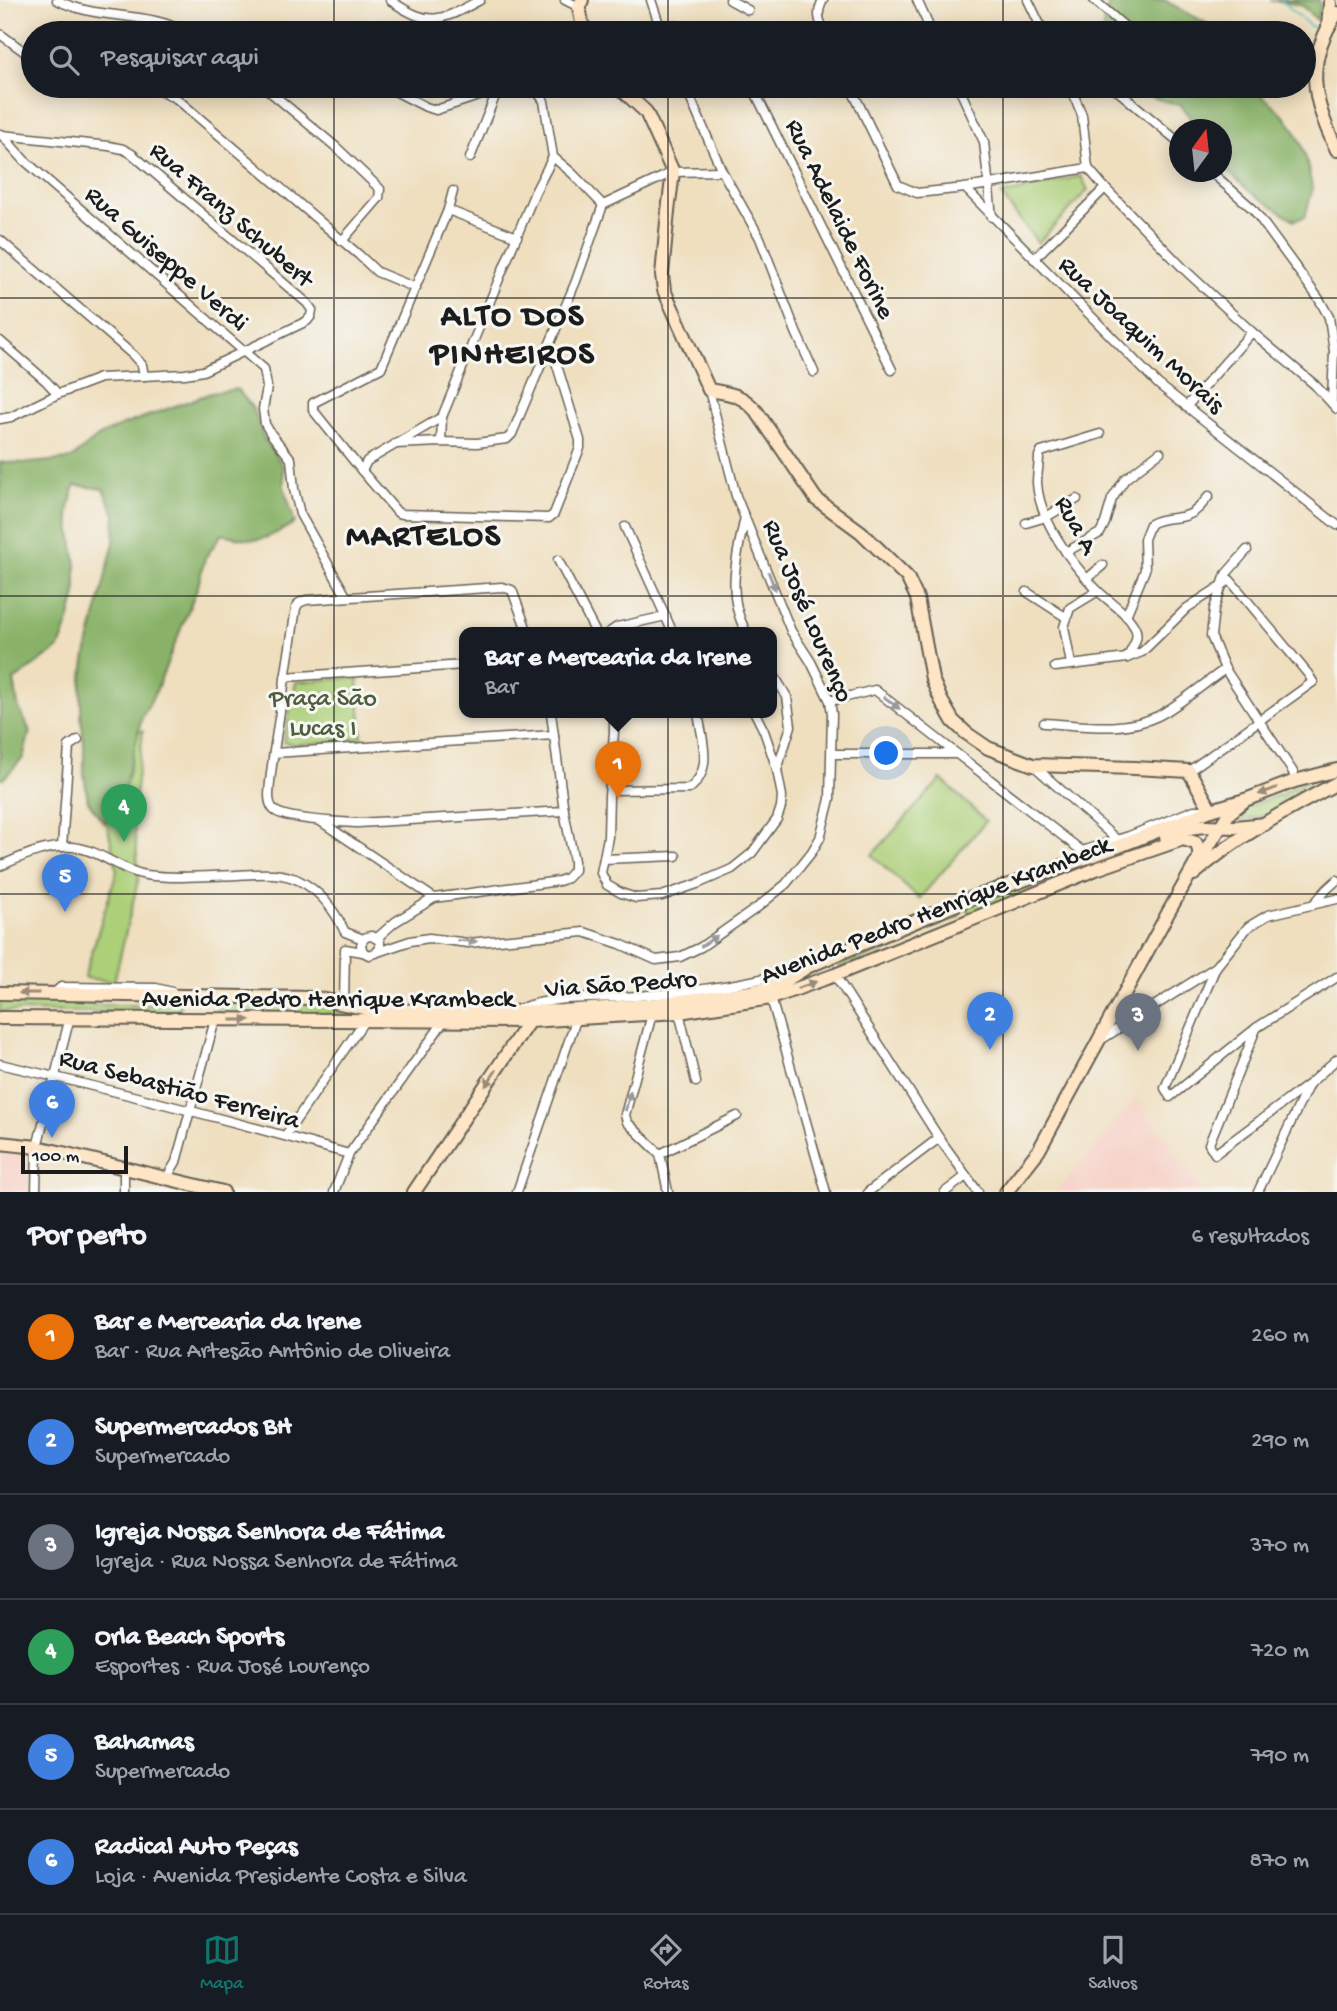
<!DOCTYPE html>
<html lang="pt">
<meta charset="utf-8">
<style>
:root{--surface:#171b24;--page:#20242c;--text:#f1f3f6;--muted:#9ea1a6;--line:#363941;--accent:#0f766e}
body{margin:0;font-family:"Gochi Hand",sans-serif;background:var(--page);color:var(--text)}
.compass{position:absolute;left:1169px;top:119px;width:63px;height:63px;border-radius:50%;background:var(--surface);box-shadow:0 4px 18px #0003;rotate:15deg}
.scale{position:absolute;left:21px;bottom:18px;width:107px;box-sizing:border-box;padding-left:7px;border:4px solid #1c1c1c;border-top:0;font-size:19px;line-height:24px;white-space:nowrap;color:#1c1c1c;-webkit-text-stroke:5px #f6f6f2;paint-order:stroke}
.you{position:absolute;left:887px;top:754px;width:24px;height:24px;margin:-18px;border:5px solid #fff;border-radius:50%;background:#1a73e8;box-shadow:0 0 0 10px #1a73e833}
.badge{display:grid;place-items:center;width:46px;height:46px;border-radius:50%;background:var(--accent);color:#fff;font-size:23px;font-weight:700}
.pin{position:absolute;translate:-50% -58px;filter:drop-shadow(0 2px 4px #0008)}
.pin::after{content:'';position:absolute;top:37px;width:24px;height:21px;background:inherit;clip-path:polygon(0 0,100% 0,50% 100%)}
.popup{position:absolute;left:459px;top:627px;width:318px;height:91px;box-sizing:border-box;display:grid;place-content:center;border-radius:14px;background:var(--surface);filter:drop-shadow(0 2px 5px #0005);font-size:23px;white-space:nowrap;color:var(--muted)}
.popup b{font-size:26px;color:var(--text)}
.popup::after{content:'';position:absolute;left:50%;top:100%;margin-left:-14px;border:14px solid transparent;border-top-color:var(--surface)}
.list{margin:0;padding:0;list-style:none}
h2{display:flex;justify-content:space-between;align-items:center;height:91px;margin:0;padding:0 28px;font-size:30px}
h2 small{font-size:23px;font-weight:400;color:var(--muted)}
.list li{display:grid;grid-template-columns:46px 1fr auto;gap:21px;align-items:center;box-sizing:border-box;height:105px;padding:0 28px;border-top:2px solid var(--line)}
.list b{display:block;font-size:26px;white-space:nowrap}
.list p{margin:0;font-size:23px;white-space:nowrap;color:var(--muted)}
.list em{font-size:23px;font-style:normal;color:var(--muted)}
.icon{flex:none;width:38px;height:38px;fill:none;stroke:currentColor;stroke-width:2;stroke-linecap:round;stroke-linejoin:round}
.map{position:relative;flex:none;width:1337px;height:1192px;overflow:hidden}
.search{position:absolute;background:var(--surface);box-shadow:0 4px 18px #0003;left:21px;right:21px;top:21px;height:77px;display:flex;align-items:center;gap:18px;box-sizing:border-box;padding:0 24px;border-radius:38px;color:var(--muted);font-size:26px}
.sheet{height:721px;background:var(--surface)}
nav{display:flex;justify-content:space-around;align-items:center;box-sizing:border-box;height:98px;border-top:2px solid var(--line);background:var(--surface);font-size:19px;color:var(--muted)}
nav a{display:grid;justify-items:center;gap:4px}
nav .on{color:var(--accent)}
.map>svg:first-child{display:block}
.built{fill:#f7d1c6}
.green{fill:#accf78;stroke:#64764a;stroke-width:2}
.forest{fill:#89b268;stroke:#526742;stroke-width:2}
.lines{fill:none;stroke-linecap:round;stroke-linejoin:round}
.stream{stroke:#47b7be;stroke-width:2}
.street-casing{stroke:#666055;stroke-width:11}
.secondary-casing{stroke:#666055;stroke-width:16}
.street{stroke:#fff;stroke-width:8}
.secondary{stroke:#fde5c5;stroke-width:12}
.oneway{fill:#999}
.oneway2{fill:#988b79}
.grid{fill:none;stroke:#1c1c1c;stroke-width:2;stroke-opacity:0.55}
.labels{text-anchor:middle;stroke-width:6;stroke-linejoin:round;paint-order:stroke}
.street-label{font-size:26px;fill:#1c1c1c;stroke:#f6f6f2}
.park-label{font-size:26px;fill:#4e5b3c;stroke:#f6f6f2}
.district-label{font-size:33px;font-weight:bold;letter-spacing:2px;fill:#1c1c1c;stroke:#f6f6f2}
</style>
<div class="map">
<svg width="1337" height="1192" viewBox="0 0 1337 1192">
<rect width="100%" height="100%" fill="#f6f6f2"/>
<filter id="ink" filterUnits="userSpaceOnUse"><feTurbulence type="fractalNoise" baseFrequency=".0143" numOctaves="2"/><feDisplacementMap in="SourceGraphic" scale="14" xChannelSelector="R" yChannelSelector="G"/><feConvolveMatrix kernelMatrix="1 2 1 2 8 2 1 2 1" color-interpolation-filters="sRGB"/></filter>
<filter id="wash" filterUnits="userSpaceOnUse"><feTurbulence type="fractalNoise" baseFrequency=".00686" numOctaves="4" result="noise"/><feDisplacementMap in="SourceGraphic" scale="28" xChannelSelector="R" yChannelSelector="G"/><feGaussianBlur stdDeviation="1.57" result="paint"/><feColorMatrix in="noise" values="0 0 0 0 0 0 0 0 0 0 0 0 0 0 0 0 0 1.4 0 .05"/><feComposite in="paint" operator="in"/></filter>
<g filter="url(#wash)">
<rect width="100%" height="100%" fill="#efdfbf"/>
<g class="built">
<path d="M1136 1098 1205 1192H1056Z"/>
<path d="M0 1152 27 1157 29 1164V1192H3Z"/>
</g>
<g class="green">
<path d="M1081 176 1088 190 1038 243 1001 195Z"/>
<path d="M358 677 362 738 295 745 283 742 296 682Z"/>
<path d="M116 729 143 731 133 814 139 877 114 982 84 978 117 870 105 814Z"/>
<path d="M941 779 986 821 919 899 872 855Z"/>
<path d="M1304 782 1310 786 1309 790 1267 815 1237 822 1231 819 1235 812 1278 795 1282 797 1283 793Z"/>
<path d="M1028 882 1032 892 970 916 966 906Z"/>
<path d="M954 911 959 913V917L913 936 910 941 905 943 900 932Z"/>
<path d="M897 933 902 945 841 967 837 965 839 960 884 942 886 938Z"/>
<path d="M0 998 87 1000 92 1005H152L160 1000 178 1001 181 1007 175 1014 170 1013 0 1011Z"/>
<path d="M302 1002 325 1004 353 1012V1015L219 1013 217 1011 219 1005 223 1003 298 1004Z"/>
</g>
<g class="forest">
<path d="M1110 0H1164L1209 25 1210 33H1103V26Z"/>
<path d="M1270 0H1319L1320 8 1317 20 1301 5Z"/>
<path d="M1132 86H1247C1280 107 1301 127 1308 168 1309 174 1312 183 1312 190 1311 198 1307 208 1305 217L1294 220 1250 192 1222 166V130L1198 129 1181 105 1154 98Z"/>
<path d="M237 389 252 407 264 439 283 466 284 487 295 523C260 542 261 543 222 534L205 558 198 586 156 691 142 717 121 802 104 823 88 801 84 774V745L81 715V686L86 655 114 542 115 514 103 489 75 485 68 512 76 565V594L69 621 59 648 14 680 18 706 30 731 23 758 3 779H0V462L30 463 71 459 99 436 123 425 211 393Z"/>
</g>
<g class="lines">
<path class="stream" d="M1281 0 1310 26 1320 29"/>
</g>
</g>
<g filter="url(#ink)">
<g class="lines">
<g class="street-casing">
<g id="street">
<path d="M57 0C97 21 147 10 188 33"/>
<path d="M390 0C430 28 441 21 480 0"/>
<path d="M565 0 579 7"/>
<path d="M651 0 662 33"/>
<path d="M730 0 748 10"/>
<path d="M823 0C816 13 819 21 825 33"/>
<path d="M917 0 932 33"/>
<path d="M1028 0 1044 33"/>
<path d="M1094 0 1132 33"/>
<path d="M659 26C672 23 679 26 691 33"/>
<path d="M0 34 33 58"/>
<path d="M1304 63 1314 75"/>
<path d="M151 86 177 99 359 255 377 272 416 288"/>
<path d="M263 86 336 147 380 189 379 198 342 241"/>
<path d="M385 86 426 107 436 110 509 86"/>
<path d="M533 86 544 101 553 157 572 173 603 205"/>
<path d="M685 86 722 171 760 238 796 332 814 372"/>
<path d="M752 86 892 370"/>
<path d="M850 86 898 185 917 193 965 188 1088 168"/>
<path d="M958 86 984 142 992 217"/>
<path d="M1070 86 1082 115 1088 168 1105 188 1186 271 1252 332 1315 385 1337 409"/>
<path d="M1112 86 1180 143"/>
<path d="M1 134 24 160 264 369 267 387 263 409 265 424 271 434 291 459 294 489 300 514 346 596"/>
<path d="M470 158 498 89"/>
<path d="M1211 172 1253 209 1319 299 1329 317 1334 351 1332 402"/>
<path d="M965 188 1158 384 1337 525"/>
<path d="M453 191 448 210 381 368 313 403V410L362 471 398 513 403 514 549 518 554 514 580 448V440L555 359 547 353"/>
<path d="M448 210 517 237"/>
<path d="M0 240 133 355 142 365 144 376"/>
<path d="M1034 259 1105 188"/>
<path d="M0 341 46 381 58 394"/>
<path d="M1186 407 1252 332"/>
<path d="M0 419 11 417 58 394 100 378 185 374 203 371 307 321 311 316 312 310 307 303 132 154 123 149 109 146 2 135"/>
<path d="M1100 434 1041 452 1039 456C1039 465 1037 474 1037 483 1039 520 1072 564 1097 590 1109 602 1127 612 1135 628 1140 638 1132 648 1127 658"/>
<path d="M441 442 442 417"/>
<path d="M395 444 441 442 477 443 507 439 512 434 576 281 603 205 673 172 722 171"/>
<path d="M362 471 367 461 442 417 535 192 553 157"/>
<path d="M745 517C737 555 725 597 747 633"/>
<path d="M1026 523 1046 517 1077 499"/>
<path d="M625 527 673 633"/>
<path d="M1247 550 1226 574 1214 609 1211 636 1225 669 1293 772 1295 781"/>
<path d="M1066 552 1100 533 1105 523 1112 499 1125 479 1160 452"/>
<path d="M558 560 596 633"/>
<path d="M1087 579 1103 565"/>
<path d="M1027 592 1067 618"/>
<path d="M1126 616 1145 570 1144 539 1150 524C1164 516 1175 520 1188 515 1197 512 1203 503 1209 496"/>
<path d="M528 633 512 590 502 587 306 600 299 603 296 608C290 649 283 690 277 731 274 752 270 774 269 795 269 801 270 806 274 810 285 820 342 822 358 823L564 811"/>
<path d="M608 633 617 627 666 616"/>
<path d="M1071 664 1064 627 1070 608 1098 591"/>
<path d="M1055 667 1127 658 1142 652 1187 608 1230 580 1308 674 1313 682 1189 771"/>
<path d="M285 677 464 665"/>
<path d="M830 701 875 690 957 754"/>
<path d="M614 713V732L609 796 608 837 601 873 607 885 621 893 636 898 662 896 697 884 732 869 752 853 777 819 781 807 782 796 777 770 791 726 787 697 772 672"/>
<path d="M755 713 764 731 777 769"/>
<path d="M1044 723C1081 725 1123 733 1158 716 1179 705 1205 683 1225 669"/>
<path d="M274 753 554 735"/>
<path d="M832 754H957L1082 851 1129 836 1194 810H1205"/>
<path d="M1033 765 1116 839"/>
<path d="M610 790 689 789C714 770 702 740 698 713"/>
<path d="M320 821 434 898 559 881 567 878 574 870V861L564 811 551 713"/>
<path d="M62 847 69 746 78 740"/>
<path d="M604 859 676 856"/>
<path d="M0 866C23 856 45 845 72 847 99 849 120 871 146 875 176 879 207 876 237 875 258 874 281 871 300 881 322 892 335 911 345 932L363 939"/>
<path d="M1313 905 1327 889 1337 880"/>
<path d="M377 938 395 922 434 898"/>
<path d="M376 953 380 948V941L372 936C365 936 363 939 361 945L363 952 369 955 410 941 429 938 468 943 584 932 620 944 656 960 680 957 701 947 758 907 786 884 811 853 820 838 830 799 832 714 830 701 811 662 791 631 736 496 709 390"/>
<path d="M1216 967 1165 1088 1170 1097 1256 1028 1337 977"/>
<path d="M835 975 939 1138 978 1192"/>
<path d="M54 993 61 987 156 988 172 992"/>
<path d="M771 998 826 1192"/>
<path d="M344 1005 345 949 363 952"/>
<path d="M519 1009C552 995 600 999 636 996 690 992 745 985 796 970"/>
<path d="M679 1012 696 1082"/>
<path d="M652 1014 625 1115 627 1122 660 1154 668 1192"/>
<path d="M1256 1029 1209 1144 1215 1154 1309 1084 1337 1059"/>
<path d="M1102 1039 1216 967 1248 927 1268 915 1337 899"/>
<path d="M0 1064C117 1091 233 1121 349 1154"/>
<path d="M285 1136 365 1020"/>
<path d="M660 1154 737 1116"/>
<path d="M124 1167V1192"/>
<path d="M167 1177 176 1162 215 1020"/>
<path d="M36 1192 37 1147 70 1017"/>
<path d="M334 1192 349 1154 444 1021"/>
<path d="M517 1192 576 1020"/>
<path d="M868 1192 939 1138"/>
<path d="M945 1192 966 1176"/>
<path d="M1258 1192 1308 1086"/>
</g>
</g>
<g class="secondary-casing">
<g id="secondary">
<path d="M582 0 579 7 584 33"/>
<path d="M1337 13C1304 62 1312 100 1337 150"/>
<path d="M1328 27 1330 3"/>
<path d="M618 86 646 112 673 172 668 211 662 275 664 290 709 390C731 394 742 394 757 412L816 499 861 532 907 577 917 598 932 679 941 700 953 721 966 733 988 748 1033 765 1135 768 1189 771 1211 810"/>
<path d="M1166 837 1189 828 1204 826 1235 827 1265 824"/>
<path d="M1194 874C1234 838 1289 809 1337 783"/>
<path d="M0 993 316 998 374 1010 501 1012 562 1011 651 1005 751 992 780 984 809 966 964 901 1122 845 1211 810 1245 800"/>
<path d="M0 1018 529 1021 679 1012 771 998 835 975 1096 869 1183 839 1196 843 1199 850V858"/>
<path d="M0 1143 37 1147 59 1152 223 1192"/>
<path d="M414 1192 529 1021"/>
<path d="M1006 1192 1039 1150 1168 913 1199 858 1206 850 1229 813 1245 800 1295 781 1337 770"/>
</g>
</g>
<use href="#street" class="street"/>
<use href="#secondary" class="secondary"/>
</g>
<defs><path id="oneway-solid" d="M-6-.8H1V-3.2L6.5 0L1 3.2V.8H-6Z" transform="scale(1.75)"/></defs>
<g class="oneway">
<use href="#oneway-solid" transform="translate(772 581) rotate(68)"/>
<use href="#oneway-solid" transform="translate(892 703) rotate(38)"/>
<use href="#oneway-solid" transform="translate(467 941) rotate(3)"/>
<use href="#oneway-solid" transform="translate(709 941) rotate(-34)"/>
<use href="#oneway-solid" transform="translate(628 1101) rotate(-75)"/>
</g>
<g class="oneway2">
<use href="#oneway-solid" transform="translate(1268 791) rotate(159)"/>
<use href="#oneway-solid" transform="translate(807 985) rotate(-20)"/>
<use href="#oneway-solid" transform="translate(29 993) rotate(-180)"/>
<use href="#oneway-solid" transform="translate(240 1020)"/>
<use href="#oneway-solid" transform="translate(491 1078) rotate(124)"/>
</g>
</g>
<path class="grid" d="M334 0V33M668 0V33M1003 0V33M334 86V1192M668 86V1192M1003 86V1192M0 298H1337M0 596H1337M0 894H1337"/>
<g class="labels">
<g class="street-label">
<text transform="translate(233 213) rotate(41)" y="9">Rua Franz Schubert</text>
<text transform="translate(842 218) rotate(64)" y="9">Rua Adelaide Forine</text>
<text transform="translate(168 257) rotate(41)" y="9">Rua Guiseppe Verdi</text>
<text transform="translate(1143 333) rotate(43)" y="9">Rua Joaquim Morais</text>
<text transform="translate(1078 524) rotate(61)" y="9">Rua A</text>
<text transform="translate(810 610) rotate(67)" y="9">Rua José Lourenço</text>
<text transform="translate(935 908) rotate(-21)" y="9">Avenida Pedro Henrique Krambeck</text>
<text transform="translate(621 982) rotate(-4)" y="9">Via São Pedro</text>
<text x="328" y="1006">Avenida Pedro Henrique Krambeck</text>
<text transform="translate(180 1087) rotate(15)" y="9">Rua Sebastião Ferreira</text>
</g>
<g class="park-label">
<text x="323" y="705">Praça São<tspan x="323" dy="30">Lucas I</tspan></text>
</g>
<g class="district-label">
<text x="513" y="324">ALTO DOS<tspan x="513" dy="38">PINHEIROS</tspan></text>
<text x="424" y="544">MARTELOS</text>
</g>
</g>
</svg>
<svg class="compass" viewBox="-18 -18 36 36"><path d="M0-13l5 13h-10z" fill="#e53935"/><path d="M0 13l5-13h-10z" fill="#9ea1a6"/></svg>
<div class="scale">100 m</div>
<div class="you"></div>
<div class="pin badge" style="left:618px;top:799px;background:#e8710a">1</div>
<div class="popup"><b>Bar e Mercearia da Irene</b>Bar</div>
<div class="pin badge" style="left:990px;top:1050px;background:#3f7fe0">2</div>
<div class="pin badge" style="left:1138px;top:1051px;background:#6b7280">3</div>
<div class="pin badge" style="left:124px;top:842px;background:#2e9e5b">4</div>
<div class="pin badge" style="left:65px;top:912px;background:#3f7fe0">5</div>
<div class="pin badge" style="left:52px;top:1138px;background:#3f7fe0">6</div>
<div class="search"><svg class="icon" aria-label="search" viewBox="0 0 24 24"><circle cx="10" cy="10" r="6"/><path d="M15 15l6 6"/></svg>Pesquisar aqui</div>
</div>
<section class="sheet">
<h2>Por perto<small>6 resultados</small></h2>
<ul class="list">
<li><span class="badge" style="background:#e8710a">1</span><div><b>Bar e Mercearia da Irene</b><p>Bar · Rua Artesão Antônio de Oliveira</p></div><em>260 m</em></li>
<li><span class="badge" style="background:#3f7fe0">2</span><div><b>Supermercados BH</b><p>Supermercado</p></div><em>290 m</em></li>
<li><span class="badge" style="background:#6b7280">3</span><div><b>Igreja Nossa Senhora de Fátima</b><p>Igreja · Rua Nossa Senhora de Fátima</p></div><em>370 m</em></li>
<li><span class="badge" style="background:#2e9e5b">4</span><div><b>Orla Beach Sports</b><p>Esportes · Rua José Lourenço</p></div><em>720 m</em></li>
<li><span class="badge" style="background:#3f7fe0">5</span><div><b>Bahamas</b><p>Supermercado</p></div><em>790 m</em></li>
<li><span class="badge" style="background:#3f7fe0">6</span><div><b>Radical Auto Peças</b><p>Loja · Avenida Presidente Costa e Silva</p></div><em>870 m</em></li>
</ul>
</section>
<nav>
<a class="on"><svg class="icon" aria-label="map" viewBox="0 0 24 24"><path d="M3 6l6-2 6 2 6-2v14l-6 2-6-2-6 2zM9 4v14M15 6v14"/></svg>Mapa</a>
<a><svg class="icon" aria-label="directions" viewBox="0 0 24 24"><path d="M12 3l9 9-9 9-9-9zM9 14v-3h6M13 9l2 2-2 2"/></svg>Rotas</a>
<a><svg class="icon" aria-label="saved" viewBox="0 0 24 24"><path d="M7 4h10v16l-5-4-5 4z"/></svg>Salvos</a>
</nav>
